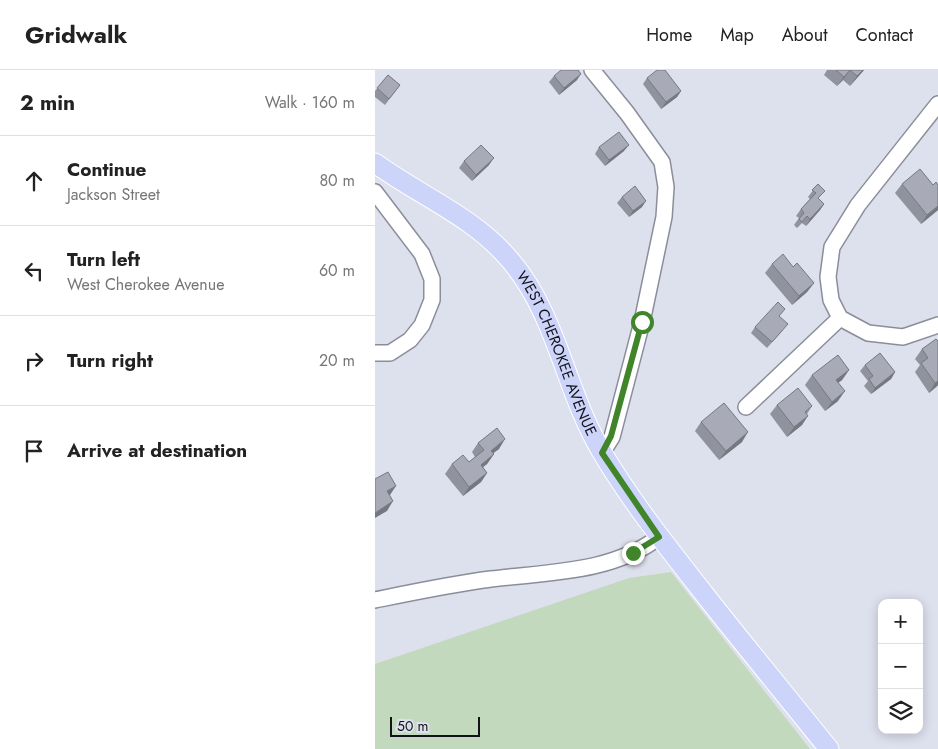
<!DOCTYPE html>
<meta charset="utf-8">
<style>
:root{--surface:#fff;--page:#f2f2f2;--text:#222;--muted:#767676;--line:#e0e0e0}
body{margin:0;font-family:Jost,sans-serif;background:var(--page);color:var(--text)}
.controls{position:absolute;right:15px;bottom:15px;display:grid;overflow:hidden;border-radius:10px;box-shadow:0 2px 12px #0003}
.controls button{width:45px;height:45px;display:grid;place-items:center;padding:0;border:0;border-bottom:1px solid var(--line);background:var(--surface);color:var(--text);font:25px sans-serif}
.scale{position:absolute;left:15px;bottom:12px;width:90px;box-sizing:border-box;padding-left:5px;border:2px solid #131419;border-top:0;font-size:14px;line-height:18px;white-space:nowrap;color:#131419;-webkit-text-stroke:4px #dde0ed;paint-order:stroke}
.stop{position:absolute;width:15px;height:15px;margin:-11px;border:4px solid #408529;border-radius:50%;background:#fff}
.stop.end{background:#408529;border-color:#fff;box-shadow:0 1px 5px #0008}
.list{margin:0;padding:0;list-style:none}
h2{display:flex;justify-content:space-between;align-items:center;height:65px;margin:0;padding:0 20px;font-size:21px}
h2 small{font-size:16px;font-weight:400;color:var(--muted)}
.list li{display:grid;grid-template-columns:32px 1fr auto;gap:15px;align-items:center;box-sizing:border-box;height:90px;padding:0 20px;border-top:1px solid var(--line)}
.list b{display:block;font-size:19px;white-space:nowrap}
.list p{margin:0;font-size:16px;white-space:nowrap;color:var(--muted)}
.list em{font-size:16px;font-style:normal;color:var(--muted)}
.icon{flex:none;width:28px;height:28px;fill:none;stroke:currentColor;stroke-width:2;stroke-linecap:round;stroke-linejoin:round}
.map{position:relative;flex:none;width:563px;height:679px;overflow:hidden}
header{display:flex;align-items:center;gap:30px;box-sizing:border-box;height:70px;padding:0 25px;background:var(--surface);border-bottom:1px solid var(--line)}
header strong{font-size:24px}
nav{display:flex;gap:28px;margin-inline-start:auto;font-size:18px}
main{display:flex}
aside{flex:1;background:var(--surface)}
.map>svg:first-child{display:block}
.green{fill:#c3d9bd}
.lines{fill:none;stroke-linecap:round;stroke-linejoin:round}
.minor-casing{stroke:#8b8e9a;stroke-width:18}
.major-casing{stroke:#fff;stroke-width:21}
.minor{stroke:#fff;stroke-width:15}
.major{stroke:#cdd4fa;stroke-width:19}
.wall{fill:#90939d}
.shaded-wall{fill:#767880}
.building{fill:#a8abb7;stroke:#767880}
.route{stroke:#408529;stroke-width:6}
.labels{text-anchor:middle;stroke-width:4;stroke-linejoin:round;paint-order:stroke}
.street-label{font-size:15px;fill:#131419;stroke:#dde0ed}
</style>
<header>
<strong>Gridwalk</strong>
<nav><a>Home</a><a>Map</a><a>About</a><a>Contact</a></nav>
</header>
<main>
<aside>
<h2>2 min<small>Walk · 160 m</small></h2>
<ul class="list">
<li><svg class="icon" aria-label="ahead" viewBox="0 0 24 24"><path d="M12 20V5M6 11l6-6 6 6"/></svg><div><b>Continue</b><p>Jackson Street</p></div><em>80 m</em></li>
<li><svg class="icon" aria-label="left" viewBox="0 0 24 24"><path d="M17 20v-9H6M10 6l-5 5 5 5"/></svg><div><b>Turn left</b><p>West Cherokee Avenue</p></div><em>60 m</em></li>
<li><svg class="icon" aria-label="right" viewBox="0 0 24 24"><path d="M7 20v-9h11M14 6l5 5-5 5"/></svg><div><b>Turn right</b></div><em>20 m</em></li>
<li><svg class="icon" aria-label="arrive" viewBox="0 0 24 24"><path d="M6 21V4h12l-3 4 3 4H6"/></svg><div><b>Arrive at destination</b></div></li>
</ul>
</aside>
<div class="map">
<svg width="563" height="679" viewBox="0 0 563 679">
<rect width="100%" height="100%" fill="#dde0ed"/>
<path class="green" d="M296 502 435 679H0V594L254 508Z"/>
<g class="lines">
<g class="minor-casing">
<g id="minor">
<path d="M217 0 252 43 287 92 291 117 289 147 267 252 237 367 227 383"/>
<path d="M563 34 483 135 457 177 453 207 456 230 465 248 493 263 528 267 563 255"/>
<path d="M0 122 47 184 57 209V230L47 255 35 270 15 283H0"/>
<path d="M371 337 465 248"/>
<path d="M0 530C39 522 77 514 116 509 173 502 237 503 284 467"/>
</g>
</g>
<g class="major-casing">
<g id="major">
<path id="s1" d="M0 93C45 126 98 146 135 190 183 246 190 322 228 384 258 434 294 479 330 525 371 577 413 628 454 679"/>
</g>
</g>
<use href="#minor" class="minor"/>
<use href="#major" class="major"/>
</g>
<g class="wall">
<path d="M452 0H489L475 16 468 10 462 16 449 5Z"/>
<path d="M13 5 25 15 10 35 0 27V21Z"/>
<path d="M179 6 202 10 184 25 174 12Z"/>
<path d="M272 8 306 21 302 27 286 39 268 14Z"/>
<path d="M224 77 249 81 230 96 220 84Z"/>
<path d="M89 91 114 95 97 111 84 98Z"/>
<path d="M443 114 444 129 449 134 445 140 431 156 427 153 422 158 419 155 424 148 421 146 426 139 435 129 433 127Z"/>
<path d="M527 114 563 115V140L546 154 520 123Z"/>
<path d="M247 127 267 137 254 147 242 133Z"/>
<path d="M397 194 418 197 439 213 432 222 417 235 390 203Z"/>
<path d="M404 246 408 260 392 278 376 263 380 257Z"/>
<path d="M563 271V315L561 317 554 323 540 302 545 295 540 289 547 279Z"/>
<path d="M490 295 520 302 516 309 496 324 489 316 493 311 485 301Z"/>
<path d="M474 300 467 310 463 313V331L450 341 430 315 437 305Z"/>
<path d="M402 335 437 336 432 344 427 355 412 367 395 344Z"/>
<path d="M326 352 367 372 344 390 320 361Z"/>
<path d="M103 373 124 379 118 383 119 384 112 394 108 397 112 403 106 412 88 426 70 404 77 394 94 392 100 387 97 382Z"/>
</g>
<g class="shaded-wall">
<path d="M475 0 468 10 462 16 469 7Z"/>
<path d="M488 0H489L475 16 482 6Z"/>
<path d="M206 4 202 10 184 25 189 18Z"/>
<path d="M306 21 302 27 286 39 291 32Z"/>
<path d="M254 75 249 81 230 96 234 90Z"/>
<path d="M119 88 114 95 97 111 101 105Z"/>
<path d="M271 131 267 137 254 147 258 141Z"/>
<path d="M449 134 445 140 431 156 435 149Z"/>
<path d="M563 136V140L546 154 552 145Z"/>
<path d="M439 213 432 222 417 235 424 226Z"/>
<path d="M474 300 467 310 454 320 461 310Z"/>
<path d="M520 302 516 309 496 324 500 318Z"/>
<path d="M563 311V315L561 317 554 323 560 313Z"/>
<path d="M470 321 463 331 450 341 457 332Z"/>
<path d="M433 346 427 355 412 367 419 357Z"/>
<path d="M373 362 367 372 344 390 351 381Z"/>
<path d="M130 369 124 379 109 390 116 381Z"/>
<path d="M119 384 112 394 99 404 106 395Z"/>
<path d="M112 403 106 412 88 426 94 417Z"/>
<path d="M21 416 15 425 5 431 12 421Z"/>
<path d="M18 431 12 441 0 448V443Z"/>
</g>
<g class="building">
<path d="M186 0H203L206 4 189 18 179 6Z"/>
<path d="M282 0H290L306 21 291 32 272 8Z"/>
<path d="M461 0H488L482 6 475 0 469 7Z"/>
<path d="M13 5 25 15 14 29 2 18Z"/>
<path d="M244 62 254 75 234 90 224 77Z"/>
<path d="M106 75 119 88 101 105 89 91Z"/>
<path d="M545 99 558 115 561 112 563 115V136L552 145 527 114Z"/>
<path d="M443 114 450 121 443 128 449 134 435 149 432 146 427 152 424 149 429 143 426 139 441 123 437 120Z"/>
<path d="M260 116 271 131 258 141 247 127Z"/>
<path d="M408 184 418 197 422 193 439 213 424 226 397 194Z"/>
<path d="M403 232 410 239 404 246 413 254 397 272 380 257Z"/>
<path d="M561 269 563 271V311L560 313 546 293 553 288 547 279Z"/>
<path d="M505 283 520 302 500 318 494 309 498 306 490 295Z"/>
<path d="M463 285 474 300 461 310 470 321 457 332 437 305Z"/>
<path d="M423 318 437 336 430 342 433 346 419 357 402 335Z"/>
<path d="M349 333 373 362 351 381 326 352Z"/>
<path d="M122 358 130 369 116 381 119 384 106 395 112 403 94 417 77 394 88 385 94 392 109 380 103 373Z"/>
<path d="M13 402 21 416 12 421 18 431 0 443V409Z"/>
</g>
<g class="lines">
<path class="route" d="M258 483 284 467 227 383 236 366 267 252"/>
</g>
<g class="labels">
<g class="street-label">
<text dy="5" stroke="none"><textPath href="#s1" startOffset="272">WEST CHEROKEE AVENUE</textPath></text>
</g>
</g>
</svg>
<div class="controls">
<button>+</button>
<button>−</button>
<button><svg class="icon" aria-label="layers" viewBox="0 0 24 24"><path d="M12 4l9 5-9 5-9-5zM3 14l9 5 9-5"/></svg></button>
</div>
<div class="scale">50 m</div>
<div class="stop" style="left:267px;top:252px"></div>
<div class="stop end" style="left:258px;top:483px"></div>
</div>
</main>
